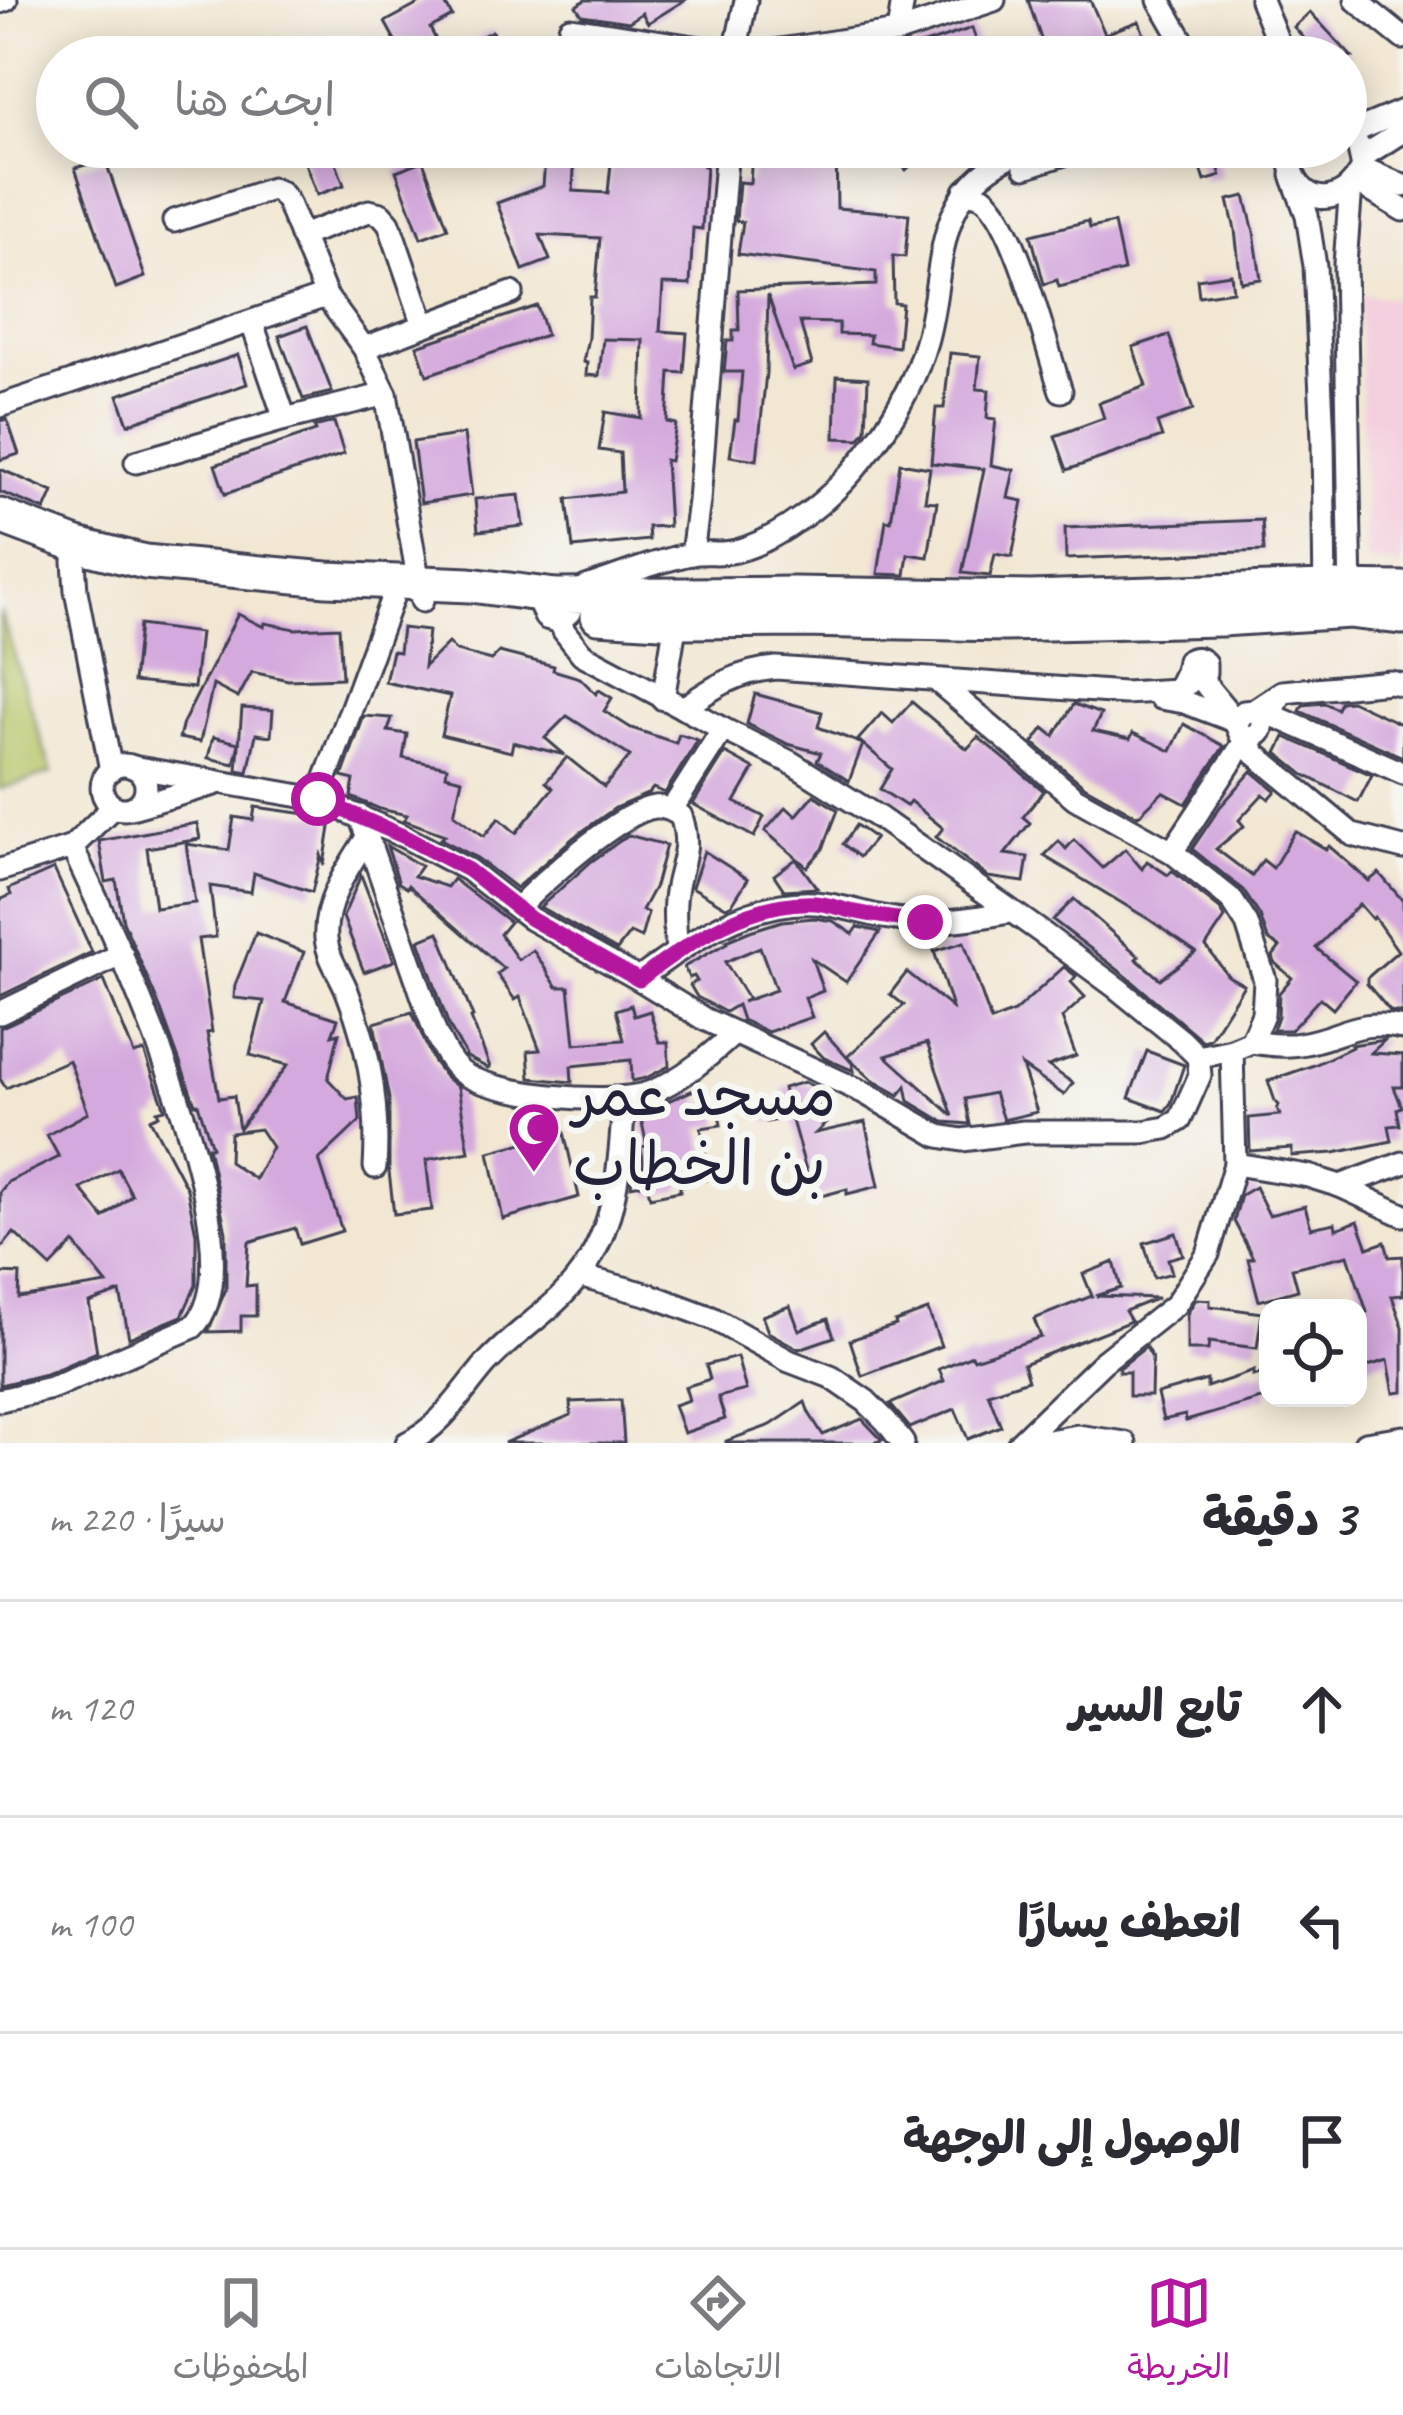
<!DOCTYPE html>
<html lang="ar">
<meta charset="utf-8">
<style>
:root{--surface:#fff;--page:#f2f2f3;--text:#2b2b33;--muted:#7c7c81;--line:#e1e1e2;--accent:#b5179e}
body{margin:0;font-family:Caveat,"Playpen Sans Arabic",sans-serif;background:var(--page);color:var(--text);direction:rtl}
.controls{position:absolute;right:36px;bottom:36px;display:grid;overflow:hidden;border-radius:24px;box-shadow:0 6px 30px #0003}
.controls button{width:108px;height:108px;display:grid;place-items:center;padding:0;border:0;border-bottom:3px solid var(--line);background:var(--surface);color:var(--text);font:60px sans-serif}
.stop{position:absolute;width:36px;height:36px;margin:-27px;border:9px solid #b5179e;border-radius:50%;background:#fff}
.stop.end{background:#b5179e;border-color:#fff;box-shadow:0 3px 12px #0008}
.list{margin:0;padding:0;list-style:none}
h2{display:flex;justify-content:space-between;align-items:center;height:156px;margin:0;padding:0 48px;font-size:51px}
h2 small{font-size:39px;font-weight:400;color:var(--muted)}
.list li{display:grid;grid-template-columns:78px 1fr auto;gap:36px;align-items:center;box-sizing:border-box;height:216px;padding:0 48px;border-top:3px solid var(--line)}
.list b{display:block;font-size:45px;white-space:nowrap}
.list em{font-size:39px;font-style:normal;color:var(--muted)}
.icon{flex:none;width:66px;height:66px;fill:none;stroke:currentColor;stroke-width:2;stroke-linecap:round;stroke-linejoin:round}
.map{position:relative;flex:none;width:1403px;height:1443px;overflow:hidden;direction:ltr}
.search{position:absolute;background:var(--surface);box-shadow:0 6px 30px #0003;left:36px;right:36px;top:36px;height:132px;display:flex;align-items:center;gap:30px;box-sizing:border-box;padding:0 42px;border-radius:66px;color:var(--muted);font-size:45px}
.sheet{height:804px;background:var(--surface)}
nav{display:flex;justify-content:space-around;align-items:center;box-sizing:border-box;height:168px;border-top:3px solid var(--line);background:var(--surface);font-size:33px;color:var(--muted)}
nav a{display:grid;justify-items:center;gap:6px}
nav .on{color:var(--accent)}
.map>svg:first-child{display:block}
.built{fill:#f4cfde}
.green{fill:#b7c567;stroke:#6c7451;stroke-width:3}
.building{fill:#d4a9dd;fill-rule:evenodd}
.lines{fill:none;stroke-linecap:round;stroke-linejoin:round}
.street-casing{stroke:#414052;stroke-width:27}
.secondary-casing{stroke:#414052;stroke-width:39}
.street{stroke:#fff;stroke-width:21}
.secondary{stroke:#fff;stroke-width:33}
.route{stroke:#b5179e;stroke-width:15}
.labels{text-anchor:middle;stroke-width:12;stroke-linejoin:round;paint-order:stroke}
.poi-label{font-size:60px;fill:#22223b;stroke:#f6f6f2;text-anchor:start}
</style>
<div class="map">
<svg width="1403" height="1443" viewBox="0 0 1403 1443">
<rect width="100%" height="100%" fill="#f6f6f2"/>
<filter id="ink" filterUnits="userSpaceOnUse"><feTurbulence type="fractalNoise" baseFrequency=".00833" numOctaves="2"/><feDisplacementMap in="SourceGraphic" scale="24" xChannelSelector="R" yChannelSelector="G"/><feConvolveMatrix kernelMatrix="1 2 1 2 8 2 1 2 1" color-interpolation-filters="sRGB"/></filter>
<filter id="wash" filterUnits="userSpaceOnUse"><feTurbulence type="fractalNoise" baseFrequency=".004" numOctaves="4" result="noise"/><feDisplacementMap in="SourceGraphic" scale="48" xChannelSelector="R" yChannelSelector="G"/><feGaussianBlur stdDeviation="2.7" result="paint"/><feColorMatrix in="noise" values="0 0 0 0 0 0 0 0 0 0 0 0 0 0 0 0 0 1.4 0 .05"/><feComposite in="paint" operator="in"/></filter>
<g filter="url(#wash)">
<rect width="100%" height="100%" fill="#f2e7d3"/>
<path class="built" d="M1359 294 1403 299V566L1366 561Z"/>
<path class="green" d="M0 611 52 773 0 789Z"/>
<g id="blocks">
<g class="building">
<path d="M426 0H443L452 16 430 28 444 56 492 31 506 57H404L385 22Z"/>
<path d="M585 0H685L648 23 642 13 629 22 582 15 576 6Z"/>
<path d="M1028 0H1090L1105 34 1139 21 1152 57H1047Z"/>
<path d="M1310 12 1352 57H1308L1295 43 1303 37 1294 27Z"/>
<path d="M972 28 982 57H895V54Z"/>
<path d="M299 147H330L344 185 317 195Z"/>
<path d="M546 147H575L573 191 608 193 612 153 663 158 662 147H702L703 166H706L702 229 693 228 690 285 663 284 660 331 687 333 684 373 670 372 667 422 676 424 670 461 665 460 669 526 648 527 649 540 573 548 567 499 622 492 620 453 599 450 605 412 641 418 643 340 603 339 599 376 586 375 587 363 583 362 588 338 590 297H595L600 238 540 235 550 260 523 270 497 203 543 186Z"/>
<path d="M777 147H836L837 208 909 214 905 257 893 256 894 303 902 304 898 347 869 343 870 335 839 334V323L800 322 812 364 793 370 768 295 766 373 757 460 730 456 735 420H738L742 372H724L727 341H733V330H739L738 290 876 285V272L738 254 743 222 736 221 739 182 750 183 752 152 777 153Z"/>
<path d="M885 147H931L906 170Z"/>
<path d="M1194 147H1212L1221 176 1205 181Z"/>
<path d="M105 159 145 277 116 288 75 168Z"/>
<path d="M423 161 448 228 421 238 396 171Z"/>
<path d="M1245 196 1254 232 1261 279 1241 282 1235 230 1228 200Z"/>
<path d="M1088 221 1090 228 1114 223 1124 271 1059 287 1057 280 1044 284 1031 235Z"/>
<path d="M1231 274 1233 291 1199 296 1197 279Z"/>
<path d="M537 306 546 335 427 375 417 346Z"/>
<path d="M307 326 332 392 303 399 279 336Z"/>
<path d="M1169 335 1193 410 1157 423 1162 437 1067 470 1055 436 1104 418 1099 403 1146 386 1133 347Z"/>
<path d="M950 353 980 356 977 389 989 390 987 418 996 419 991 465 1014 470 1008 498 1023 501 1012 557 995 554 990 576 962 573 984 469 931 463 936 408H944Z"/>
<path d="M238 355 247 384 128 424 118 395Z"/>
<path d="M837 376 868 378 866 430 859 439 835 438Z"/>
<path d="M7 419 19 454 0 460V421Z"/>
<path d="M334 422 344 454 225 494 215 465 316 431 314 427Z"/>
<path d="M464 434 472 495 421 503 413 442Z"/>
<path d="M900 463 930 468 925 501 937 502 928 557 908 554 905 575 878 574 886 520 891 521Z"/>
<path d="M0 469 53 492 45 510 0 492Z"/>
<path d="M519 495 523 526 478 531 475 499Z"/>
<path d="M1262 520 1264 551 1066 559 1065 528Z"/>
<path d="M238 614 264 627 265 623 295 629 339 627 342 678 288 680 252 672 238 698 213 685 200 742 179 738 183 723Z"/>
<path d="M139 625 200 633 194 688 133 682Z"/>
<path d="M402 628 428 631 424 667 448 643 456 651 491 660 499 652 554 666 553 670 580 678 596 694 599 690 612 698 604 711 631 728 676 743 679 734 698 740 665 793 653 788 649 793 615 808 573 838 516 888 477 858 441 839 445 835 404 820 407 815 380 809 351 797 354 780 342 777 364 716 392 718 388 731 407 734 403 758 447 767 446 775 462 779 454 814 484 836 499 818 516 833 553 788 546 782 567 757 604 787 630 756 567 716 545 738 565 755 513 742 511 752 441 735 450 696 385 682 392 651 399 652Z"/>
<path d="M755 694 822 712 818 727 863 744 858 740 882 713 893 723 912 702 967 749 978 737 1044 791 1023 817 1030 823 1005 854 1028 857 1024 882 988 877 936 837 943 828 910 801 906 806 880 789 892 769 863 744 849 781 817 761 821 753 788 744 747 724Z"/>
<path d="M1351 701 1403 725V757L1300 711 1303 705 1324 703 1337 709 1340 702Z"/>
<path d="M1074 704 1101 714 1093 731 1130 739 1133 733 1171 751 1184 724 1224 746 1186 804 1163 792 1138 816 1084 786 1033 743 1044 728 1054 736Z"/>
<path d="M242 708 273 710 271 736 256 734 248 772 237 770Z"/>
<path d="M213 737 239 743 234 764 208 758Z"/>
<path d="M1285 737 1372 775 1358 802 1303 774 1277 753Z"/>
<path d="M725 753 754 769 735 802 764 817 754 837 693 804Z"/>
<path d="M1252 771 1276 791 1269 799 1263 794 1239 820 1244 826 1216 849 1252 876 1263 860 1273 868 1295 831 1326 849 1329 846 1369 881 1379 873 1403 901V1013L1390 1011 1367 984V978L1398 951 1374 917 1372 919 1359 904 1316 948 1356 981 1333 1009 1320 998 1291 1030H1273L1278 1016 1279 993 1292 978 1275 963 1273 956 1280 947 1268 939 1260 916 1243 890 1192 849 1220 807Z"/>
<path d="M814 795 838 810 823 849 807 867 765 831 786 807 796 816Z"/>
<path d="M255 807 321 816 331 821 324 865 321 855 312 892 254 873 251 892 210 886 216 937 198 939 212 1032 207 1033 219 1098 234 1096 239 1129 288 1065 250 1055 264 1001 234 998 235 985 256 933 304 952 285 1002 338 1019 332 1035 339 1033 328 1079 347 1099 358 1097 360 1121 319 1160 342 1231 300 1244 295 1228 249 1242 246 1286 256 1285V1316H241V1331L208 1332 226 1289V1232L208 1147H212L198 1104H195L161 1010 123 921 116 880 106 882 99 841 197 823 200 839 147 848 155 908 195 903 186 844 229 850 234 817 253 820ZM260 1129 272 1147 255 1179 229 1162 230 1133Z"/>
<path d="M856 825 875 838 859 857 843 844Z"/>
<path d="M628 835 666 845 655 886 642 910 648 913 641 938 630 933 617 950 540 907 592 861Z"/>
<path d="M1074 840 1103 868 1125 849 1142 869 1147 861 1168 875 1172 871 1220 909 1225 918 1206 946 1228 976 1244 985 1210 1039 1203 1041 1126 976 1053 920 1074 899 1139 956 1136 959 1160 979 1196 952 1150 920 1044 856 1059 841 1066 849Z"/>
<path d="M387 846 421 866 414 876 447 887 453 879 510 922 500 934 518 960 533 950 557 987H569L575 1044 624 1040 616 1010 631 1005 634 1016 650 1011 659 1042H668L669 1066 646 1078 632 1081 631 1060 571 1066 572 1082 530 1078 528 1051 540 1050 520 997 515 1000 497 974 504 969 408 885 407 888 399 883Z"/>
<path d="M704 851 748 879 732 904 726 907 692 887Z"/>
<path d="M796 859 817 888 784 890 774 875Z"/>
<path d="M54 869 92 952 0 996V900L11 895 9 889Z"/>
<path d="M361 875 394 961 364 972 343 917Z"/>
<path d="M814 918 833 921 853 934 858 927 880 932 846 982 812 959 823 991 805 998 812 1017 768 1032 742 1020 737 1005 725 1012 697 997 690 985 697 981 694 976 689 978 684 967 727 943 726 941 750 931 782 921ZM760 947 776 990 742 1002 748 999 725 962Z"/>
<path d="M439 932 473 1017 471 1018 490 1067 488 1068 467 1057 449 1026 419 940Z"/>
<path d="M964 942 991 1021 1014 1012 1064 967 1076 976 1071 982 1085 997 1062 1018 1076 1056 1048 1066 1073 1083 1064 1095 1022 1066 1037 1112 1003 1120 994 1093 965 1099 970 1124 944 1122 909 1101 906 1086 899 1095 874 1081 847 1057 904 1005 890 994 907 972 952 1008 934 951ZM927 1043 953 1116 886 1056Z"/>
<path d="M104 980 134 1054 144 1051 165 1109 157 1111 159 1115 150 1119 187 1189 196 1234V1285L182 1316 129 1338 120 1292 89 1303 97 1352 46 1374 0 1385V1273L20 1274 19 1298 107 1284 74 1243 51 1267 14 1233 0 1249V1192L8 1182 59 1157 47 1135 88 1113 69 1060 6 1088 0 1079V1028ZM118 1169 132 1195 104 1218 81 1189Z"/>
<path d="M412 1012 433 1061 445 1077 458 1087 469 1152 426 1160 432 1210 394 1214 389 1172V1099L374 1023Z"/>
<path d="M824 1032 852 1063 854 1071 824 1058 811 1044Z"/>
<path d="M1385 1040 1371 1053 1403 1055V1087H1394L1402 1107 1397 1109 1400 1125 1389 1126 1392 1141 1334 1153 1292 1156V1148L1250 1151 1249 1118 1280 1115 1277 1108 1279 1105 1275 1101 1268 1081 1314 1065 1352 1047 1351 1045Z"/>
<path d="M1147 1051 1184 1065 1171 1103 1165 1111 1129 1098Z"/>
<path d="M804 1082 815 1087 826 1123 816 1133 865 1122 879 1186 847 1194V1189L814 1198 791 1117 767 1122 764 1106 786 1101 783 1088Z"/>
<path d="M696 1089 701 1105 717 1102 721 1125 701 1128 707 1162H710L714 1178 680 1186V1191L650 1197 647 1183 631 1186 633 1167 644 1166 641 1147 647 1146 641 1118 652 1115 651 1108Z"/>
<path d="M564 1132 579 1197 503 1219 489 1152Z"/>
<path d="M1255 1187 1269 1215 1305 1206 1311 1228 1335 1223 1336 1229 1358 1221 1368 1248 1385 1242 1389 1257 1403 1256V1295L1392 1296 1403 1328V1392L1394 1393 1388 1360 1358 1369V1314L1367 1312 1348 1255 1292 1268 1298 1290 1259 1301 1248 1259 1253 1258 1234 1221 1241 1195Z"/>
<path d="M1176 1233 1183 1255 1168 1259 1172 1273 1154 1278 1144 1243Z"/>
<path d="M1114 1262 1121 1288 1096 1296 1158 1298 1125 1311 1131 1321 1023 1364 1028 1380 988 1393 1001 1426 968 1439 955 1409 910 1428 890 1404 944 1381 939 1369 972 1355 974 1359 1041 1337 1034 1319 1092 1296 1083 1274Z"/>
<path d="M1196 1299 1210 1300V1306L1262 1313 1257 1348 1209 1342 1208 1350H1187V1314Z"/>
<path d="M790 1306 799 1330 828 1319 834 1337 799 1349 768 1332 762 1316Z"/>
<path d="M928 1310 941 1346 862 1376 850 1340 896 1325 895 1322Z"/>
<path d="M1146 1347 1152 1358 1151 1396H1129V1372H1119V1368Z"/>
<path d="M737 1357 746 1390 718 1397 725 1419 684 1433 674 1405 689 1400 685 1387 710 1379 706 1365Z"/>
<path d="M1254 1371 1253 1376 1268 1372V1397L1186 1421 1185 1415 1163 1420 1157 1394 1207 1380V1387Z"/>
<path d="M621 1400 624 1443H504L571 1415 570 1402Z"/>
<path d="M805 1402 809 1413 823 1435 862 1419 882 1440 874 1443H726V1441L771 1425Z"/>
</g>
</g>
</g>
<g filter="url(#ink)">
<use href="#blocks" fill-opacity="0" stroke="#414052" stroke-width="3"/>
<g class="lines">
<g class="street-casing">
<g id="street">
<path d="M1159 0 1192 57"/>
<path d="M1261 0 1284 57"/>
<path d="M1356 0 1403 38"/>
<path d="M0 2 6 0"/>
<path d="M570 28 734 53 767 52 898 32 994 0"/>
<path d="M898 32 903 0"/>
<path d="M734 57 746 0"/>
<path d="M1350 133 1403 111"/>
<path d="M1291 147C1285 179 1312 212 1344 191 1353 185 1358 176 1363 168L1358 145 1346 131"/>
<path d="M1362 157 1403 131"/>
<path d="M1025 167 1086 147"/>
<path d="M1363 168 1403 186"/>
<path d="M1292 175 1307 215 1315 266 1323 440 1325 597"/>
<path d="M1355 181 1403 210"/>
<path d="M1351 186 1345 264 1351 599"/>
<path d="M965 191C971 193 977 194 983 197 1016 220 1047 350 1061 391"/>
<path d="M174 221 272 189 280 192 287 201 326 296 364 348 386 394 422 601"/>
<path d="M301 236 369 211 381 214 389 223 424 325"/>
<path d="M252 323 285 419"/>
<path d="M364 348 512 293"/>
<path d="M0 406 326 296"/>
<path d="M136 462 285 419 386 394"/>
<path d="M77 545 74 561 76 591 111 770"/>
<path d="M692 554 699 501 727 147"/>
<path d="M586 587C620 576 656 561 691 554 705 551 722 555 736 551 759 545 782 532 801 518 856 480 908 406 926 342 946 273 930 197 1007 158 1017 153 1030 151 1041 147"/>
<path d="M557 615 564 631 582 654 723 729"/>
<path d="M1200 676C1211 695 1235 715 1240 734L1247 738 1255 754 1353 835 1403 848"/>
<path d="M937 681 1075 798 1172 852 1231 899 1247 924 1265 980 1263 1014 1251 1042 1232 1050 1198 1057"/>
<path d="M1177 690 1186 672 1188 661C1195 657 1199 657 1205 663V673L1197 678 1190 677"/>
<path d="M1160 698 1184 702 1237 722 1244 712 1253 711 1282 692 1391 682 1403 685"/>
<path d="M663 699 676 621"/>
<path d="M683 708C714 687 738 671 776 668L1124 693 1177 690 1197 678"/>
<path d="M1270 714 1403 773"/>
<circle cx="124" cy="787" r="22"/>
<path d="M132 767 318 799 403 836 468 870 531 919 639 979 704 1019 865 1093 939 1136 962 1140 1024 1132H1143L1166 1128 1180 1120 1200 1075 1198 1057 1182 1041 1117 988 1041 932 881 819 790 762 723 729 672 809"/>
<path d="M318 799 392 598"/>
<path d="M135 807 215 784"/>
<path d="M360 816 435 1032C442 1046 448 1061 460 1071 490 1096 615 1106 651 1092 683 1079 709 1056 735 1033"/>
<path d="M368 836C349 866 323 902 326 939 328 959 340 973 347 991 369 1047 379 1108 375 1167"/>
<path d="M1172 852 1247 738C1259 736 1263 733 1263 720L1270 714 1279 698"/>
<path d="M0 870 72 847 113 807"/>
<path d="M518 908C540 883 623 810 655 807 665 806 674 811 681 816 692 849 681 861 676 892 673 911 675 931 677 950"/>
<path d="M639 979C688 942 751 899 815 903 840 905 865 914 889 918 930 925 968 920 1009 912"/>
<path d="M0 1013 122 954"/>
<path d="M1251 1042C1267 1044 1284 1047 1300 1044 1341 1038 1357 1017 1403 1028"/>
<path d="M1235 1164 1308 1176 1340 1186 1403 1215"/>
<path d="M1340 1186 1403 1163"/>
<path d="M579 1276 650 1295 712 1318 789 1361 831 1377 866 1401 886 1421 903 1443"/>
<path d="M0 1400 51 1388 193 1327C267 1254 111 929 72 847"/>
<path d="M407 1443C441 1427 461 1393 485 1365 513 1333 554 1310 579 1276 618 1225 620 1160 624 1099"/>
<path d="M1019 1443 1103 1362 1175 1305 1208 1254 1235 1164 1232 1050"/>
<path d="M1037 1443 1077 1436 1125 1443"/>
<path d="M1365 1443 1403 1437"/>
</g>
</g>
<g class="secondary-casing">
<g id="secondary">
<path d="M0 516 77 545 145 562 327 579 470 585 555 596"/>
<path d="M561 598 564 609 557 615 550 613 546 603 555 596 794 594 1031 598 1326 588 1403 589"/>
<path d="M598 616 676 621 802 620 1004 624 1221 619 1350 611 1403 617"/>
</g>
</g>
<use href="#street" class="street"/>
<use href="#secondary" class="secondary"/>
</g>
</g>
<g class="lines" filter="url(#ink)">
<path class="route" d="M318 799 403 836 468 870 531 919 639 980C688 942 751 900 815 903 827 904 839 908 851 911 876 916 900 920 925 922"/>
</g>
<defs>
<g id="mosque-pin" transform="scale(2.7)"><path d="M0 17L-7.5 6A9.5 9.5 0 1 1 7.5 6Z" fill="#b5179e" stroke="#f6f6f2"/><path d="M3.5-4.9A6 6 0 1 0 3.5 4.9A5 5 0 1 1 3.5-4.9Z" fill="#fff"/></g>
</defs>
<g fill-rule="evenodd">
<use href="#mosque-pin" x="534" y="1128"/>
</g>
<g class="labels">
<g class="poi-label">
<text x="573" y="1115">مسجد عمر<tspan x="573" dy="69">بن الخطاب</tspan></text>
</g>
</g>
</svg>
<div class="controls">
<button><svg class="icon" aria-label="locate" viewBox="0 0 24 24"><circle cx="12" cy="12" r="6"/><path d="M12 2v4M12 18v4M2 12h4M18 12h4"/></svg></button>
</div>
<div class="stop" style="left:318px;top:799px"></div>
<div class="stop end" style="left:925px;top:922px"></div>
<div class="search"><svg class="icon" aria-label="search" viewBox="0 0 24 24"><circle cx="10" cy="10" r="6"/><path d="M15 15l6 6"/></svg>ابحث هنا</div>
</div>
<section class="sheet">
<h2>3 دقيقة<small>سيرًا · 220 m</small></h2>
<ul class="list">
<li><svg class="icon" aria-label="ahead" viewBox="0 0 24 24"><path d="M12 20V5M6 11l6-6 6 6"/></svg><div><b>تابع السير</b></div><em>120 m</em></li>
<li><svg class="icon" aria-label="left" viewBox="0 0 24 24"><path d="M17 20v-9H6M10 6l-5 5 5 5"/></svg><div><b>انعطف يسارًا</b></div><em>100 m</em></li>
<li><svg class="icon" aria-label="arrive" viewBox="0 0 24 24"><path d="M6 21V4h12l-3 4 3 4H6"/></svg><div><b>الوصول إلى الوجهة</b></div></li>
</ul>
</section>
<nav>
<a class="on"><svg class="icon" aria-label="map" viewBox="0 0 24 24"><path d="M3 6l6-2 6 2 6-2v14l-6 2-6-2-6 2zM9 4v14M15 6v14"/></svg>الخريطة</a>
<a><svg class="icon" aria-label="directions" viewBox="0 0 24 24"><path d="M12 3l9 9-9 9-9-9zM9 14v-3h6M13 9l2 2-2 2"/></svg>الاتجاهات</a>
<a><svg class="icon" aria-label="saved" viewBox="0 0 24 24"><path d="M7 4h10v16l-5-4-5 4z"/></svg>المحفوظات</a>
</nav>
